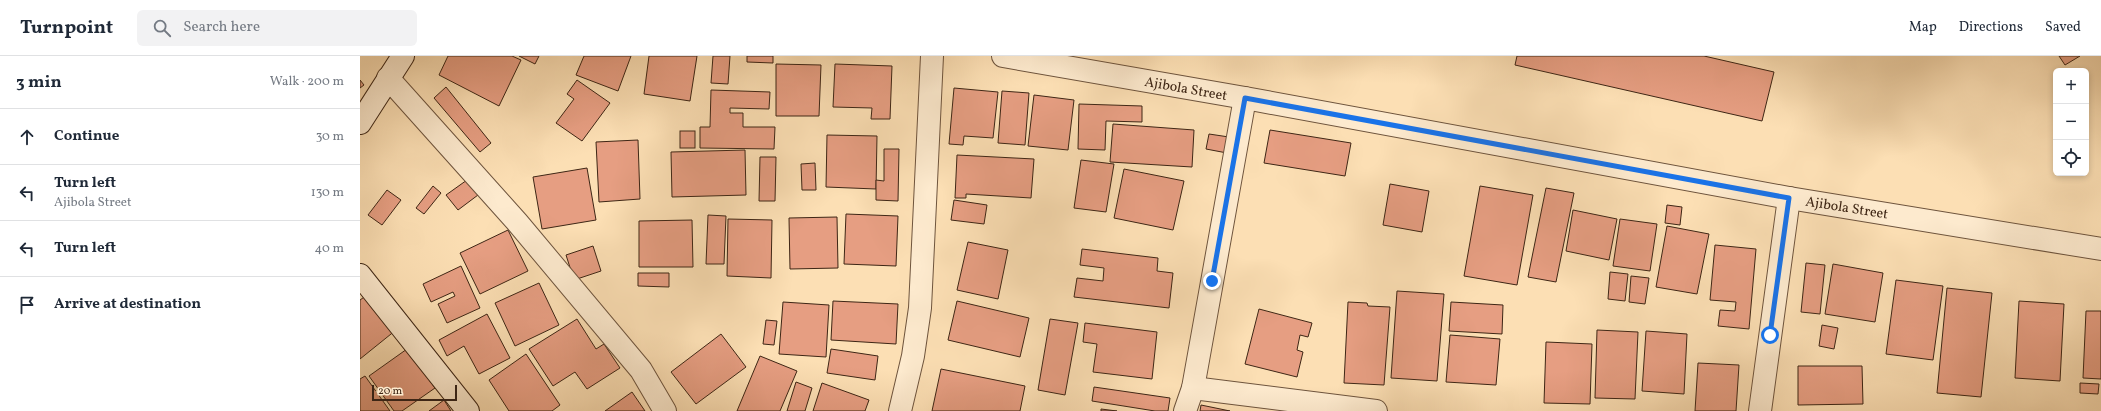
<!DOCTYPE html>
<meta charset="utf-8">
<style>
:root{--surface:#fff;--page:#f2f2f3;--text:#1f2937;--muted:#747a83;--line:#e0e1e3}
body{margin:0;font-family:Vollkorn,serif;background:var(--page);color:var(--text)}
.controls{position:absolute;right:12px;top:12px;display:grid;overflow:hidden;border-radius:6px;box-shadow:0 2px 6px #0003}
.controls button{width:36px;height:36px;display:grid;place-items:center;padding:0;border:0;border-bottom:1px solid var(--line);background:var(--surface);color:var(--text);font:20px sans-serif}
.scale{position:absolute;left:12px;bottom:10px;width:85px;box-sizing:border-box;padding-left:4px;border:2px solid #3e2615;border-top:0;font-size:11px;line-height:14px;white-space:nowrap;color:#3e2615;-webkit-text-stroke:3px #fdeace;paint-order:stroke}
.stop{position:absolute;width:12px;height:12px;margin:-9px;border:3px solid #1a73e8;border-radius:50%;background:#fff}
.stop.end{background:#1a73e8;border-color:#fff;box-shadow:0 1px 4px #0008}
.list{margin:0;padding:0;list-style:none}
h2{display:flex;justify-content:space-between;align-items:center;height:52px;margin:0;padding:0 16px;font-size:17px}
h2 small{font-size:13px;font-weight:400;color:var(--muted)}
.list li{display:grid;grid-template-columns:26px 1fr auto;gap:12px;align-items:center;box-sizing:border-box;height:56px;padding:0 16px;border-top:1px solid var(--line)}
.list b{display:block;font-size:15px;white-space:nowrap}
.list p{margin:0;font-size:13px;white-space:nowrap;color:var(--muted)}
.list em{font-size:13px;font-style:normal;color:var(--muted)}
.icon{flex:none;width:22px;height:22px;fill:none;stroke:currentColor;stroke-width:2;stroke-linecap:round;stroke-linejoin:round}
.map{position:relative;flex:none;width:1741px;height:355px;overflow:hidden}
header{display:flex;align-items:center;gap:24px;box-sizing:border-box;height:56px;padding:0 20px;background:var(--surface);border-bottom:1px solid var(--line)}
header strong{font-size:19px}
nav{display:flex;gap:22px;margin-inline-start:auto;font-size:14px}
.search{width:280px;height:36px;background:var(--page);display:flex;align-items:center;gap:10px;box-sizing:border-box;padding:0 14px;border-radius:6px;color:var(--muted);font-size:15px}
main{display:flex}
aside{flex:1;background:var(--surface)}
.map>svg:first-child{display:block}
.building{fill:#e69e82;stroke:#3e2615}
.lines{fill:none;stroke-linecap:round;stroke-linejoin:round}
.street-casing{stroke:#6e543d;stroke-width:24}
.secondary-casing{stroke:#3e2615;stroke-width:24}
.street{stroke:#fdeace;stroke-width:22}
.secondary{stroke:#fdeace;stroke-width:22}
.route{stroke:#1a73e8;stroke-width:5}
.labels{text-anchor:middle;stroke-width:4;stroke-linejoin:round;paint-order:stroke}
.street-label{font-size:14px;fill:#3e2615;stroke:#fdeace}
</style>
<header>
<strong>Turnpoint</strong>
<div class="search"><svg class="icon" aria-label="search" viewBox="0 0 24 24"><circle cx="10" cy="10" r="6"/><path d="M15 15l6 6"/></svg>Search here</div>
<nav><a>Map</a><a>Directions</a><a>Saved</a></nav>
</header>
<main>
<aside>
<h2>3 min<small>Walk · 200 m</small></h2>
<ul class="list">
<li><svg class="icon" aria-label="ahead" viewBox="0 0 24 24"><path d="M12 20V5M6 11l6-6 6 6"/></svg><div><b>Continue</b></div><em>30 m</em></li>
<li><svg class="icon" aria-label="left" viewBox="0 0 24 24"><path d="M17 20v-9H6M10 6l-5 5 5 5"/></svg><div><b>Turn left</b><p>Ajibola Street</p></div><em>130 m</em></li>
<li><svg class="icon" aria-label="left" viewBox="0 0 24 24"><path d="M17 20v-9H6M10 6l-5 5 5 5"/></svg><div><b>Turn left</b></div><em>40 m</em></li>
<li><svg class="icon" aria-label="arrive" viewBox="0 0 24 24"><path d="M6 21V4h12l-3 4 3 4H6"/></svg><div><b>Arrive at destination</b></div></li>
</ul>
</aside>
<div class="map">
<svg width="1741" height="355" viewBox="0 0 1741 355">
<rect width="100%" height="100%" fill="#fcdfb4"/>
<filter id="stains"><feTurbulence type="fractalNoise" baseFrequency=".005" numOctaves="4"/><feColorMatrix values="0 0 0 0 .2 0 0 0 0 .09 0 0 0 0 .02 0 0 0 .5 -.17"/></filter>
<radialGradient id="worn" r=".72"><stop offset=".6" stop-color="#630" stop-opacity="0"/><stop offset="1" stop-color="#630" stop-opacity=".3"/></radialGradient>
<g class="building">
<path d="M88 0H152L161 4 139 50 79 19Z"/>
<path d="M159 0H179L175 8Z"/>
<path d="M224 0H271L258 35 216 19Z"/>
<path d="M289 0H337L330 45 284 38Z"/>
<path d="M353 0H370L368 28 351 27Z"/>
<path d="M387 0H413V7L387 6Z"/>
<path d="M1157 0H1344L1414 16 1402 65 1155 9Z"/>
<path d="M1699 0H1720L1705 9Z"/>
<path d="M416 8 461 9 459 60H416Z"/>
<path d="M475 8 532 10 530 63H511L512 52 473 51Z"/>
<path d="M0 24 4 29 0 32Z"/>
<path d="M217 24 250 47 222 85 196 67 214 43 207 38Z"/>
<path d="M86 31 131 87 120 96 74 42Z"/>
<path d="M594 32 638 36 633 82 604 80 603 89 589 88Z"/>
<path d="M351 34 410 36 409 53 370 52V57H383V71H415L414 93 340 92V71H350Z"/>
<path d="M642 35 669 37 665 89 638 87Z"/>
<path d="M674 39 714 44 708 94 668 90Z"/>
<path d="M719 48 782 50V66L746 65 745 94 718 93Z"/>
<path d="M753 68 834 74 832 111 750 106Z"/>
<path d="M910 74 991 87 985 120 904 107Z"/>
<rect x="320" y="75" width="15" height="17"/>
<path d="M849 78 869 81 867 97 846 93Z"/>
<path d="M467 79 517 80 516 133 466 131Z"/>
<path d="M278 84 280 143 239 146 236 86Z"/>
<path d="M524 93H539L538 145 516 144V124L524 125Z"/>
<path d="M385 94 386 139 312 141 311 96Z"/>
<path d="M597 99 674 103 671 142 606 138V142H595Z"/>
<path d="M400 101H416L415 145H399Z"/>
<path d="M721 104 754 108 746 156 714 152Z"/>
<path d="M455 107 456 134H442L441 108Z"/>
<path d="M227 112 236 164 182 173 173 121Z"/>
<path d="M764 113 824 125 813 174 754 162Z"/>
<path d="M107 124 118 139 98 154 86 139Z"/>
<path d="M1030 128 1069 135 1062 176 1023 169Z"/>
<path d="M73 130 81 137 64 158 56 152Z"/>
<path d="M1120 130 1173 139 1157 229 1104 220Z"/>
<path d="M1186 132 1214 137 1196 226 1168 221Z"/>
<path d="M27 134 41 144 22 169 8 159Z"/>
<path d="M594 144 627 149 624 168 591 164Z"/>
<path d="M1307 149 1322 151 1320 169 1305 167Z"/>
<path d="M1213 154 1257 163 1249 204 1206 195Z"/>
<path d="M486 158 538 160 536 210 484 208Z"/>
<path d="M348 159 366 160 364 208H346Z"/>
<path d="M477 161 478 212 430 213 429 162Z"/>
<path d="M368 163 412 164 411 222 367 220Z"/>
<path d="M1260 163 1297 168 1290 215 1253 210Z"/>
<path d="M332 164 333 211H279V165Z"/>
<path d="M1307 170 1349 178 1337 238 1296 231Z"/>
<path d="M148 174 168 215 120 238 100 197Z"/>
<path d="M608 186 648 194 638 243 597 234Z"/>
<path d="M1355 189 1396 193 1389 273 1358 270 1360 254 1375 255 1376 246 1350 244Z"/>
<path d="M233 190 241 215 214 224 206 199Z"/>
<path d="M722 193 798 202 797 215 813 217 809 252 714 241 717 222 743 225 744 212 720 209Z"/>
<path d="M1446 207 1465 209 1460 258 1441 256Z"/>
<path d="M1473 208 1523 217 1515 266 1465 258Z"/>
<path d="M101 210 120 252 87 267 78 248 95 240 93 236 71 246 63 228Z"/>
<path d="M1250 216 1268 218 1265 245 1248 243Z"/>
<path d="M278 217H309V231L278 230Z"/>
<path d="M1271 220 1289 222 1285 248 1269 246Z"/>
<path d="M1536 224 1583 230 1573 304 1526 298Z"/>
<path d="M179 227 199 269 155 290 135 247Z"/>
<path d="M1587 232 1632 237 1621 341 1577 337Z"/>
<path d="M1037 235 1084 238 1077 325 1031 322Z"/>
<path d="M7 239 36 274 0 303V244Z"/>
<path d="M473 245 538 248 536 288 471 284Z"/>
<path d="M597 245 669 262 660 301 588 284Z"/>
<path d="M1659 245 1704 248 1700 325 1655 322Z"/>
<path d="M423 246 469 249 466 301 419 298Z"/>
<path d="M988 246 1007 247 1008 250 1030 251 1024 329 984 327Z"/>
<path d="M1091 246 1143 249 1142 278 1089 275Z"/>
<path d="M899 253 952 267 948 281 940 279 937 294 943 296 937 321 885 308Z"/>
<path d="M1726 255H1741V323L1723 322Z"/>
<path d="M127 258 150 302 119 318 104 290 87 300 79 284Z"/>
<path d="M217 263 236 293 244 288 260 312 227 333 215 316 193 330 169 293Z"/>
<path d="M690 263 718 267 705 339 678 334Z"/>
<path d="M406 264 417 265 414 289 403 288Z"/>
<path d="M725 267 797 276 792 323 733 316 737 288 723 286Z"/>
<path d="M1462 269 1478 272 1474 293 1459 290Z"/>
<path d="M1237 274 1278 276 1275 343 1235 342Z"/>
<path d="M1286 275 1327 278 1324 338 1282 335Z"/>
<path d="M361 278 386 311 336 348 311 316Z"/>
<path d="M1090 279 1140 283 1136 329 1086 326Z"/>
<path d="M1186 286 1232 288 1230 348 1184 347Z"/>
<path d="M47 293 75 332 42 355H34L9 320Z"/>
<path d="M471 293 518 300 515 324 467 317Z"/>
<path d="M166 298 200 349 192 355H149L129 324Z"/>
<path d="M400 300 437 315 420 355H377Z"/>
<path d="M1338 307 1379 309 1376 355H1335Z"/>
<path d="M1438 310H1502L1503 348 1438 349Z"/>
<path d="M581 313 665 330 660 355H572Z"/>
<path d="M5 320 30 355H0V323Z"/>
<path d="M436 326 452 332 445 355H427Z"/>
<path d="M462 327 509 344 505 355H453Z"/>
<path d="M1720 327 1739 328 1738 338 1720 337Z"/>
<path d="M734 331 810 342 808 355H795L732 345Z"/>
<path d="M272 336 285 355H245Z"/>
<path d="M84 344 91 355H69Z"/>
<path d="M841 349 870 355H840Z"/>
<path d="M741 353 757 355H741Z"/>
</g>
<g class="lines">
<g class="street-casing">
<g id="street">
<path d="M643 0 885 42 1429 142 1741 193"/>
<path d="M28 22 157 166 281 314 305 355"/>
<path d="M833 332 1016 355"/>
<path d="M540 355 553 300 560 252 572 0"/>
<path d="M825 355 833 332 885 42"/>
<path d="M1400 355 1429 142"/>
</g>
</g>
<g class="secondary-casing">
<g id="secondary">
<path d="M0 67 43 0"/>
<path d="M0 219 108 355"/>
</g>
</g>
<use href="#street" class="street"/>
<use href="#secondary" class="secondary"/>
</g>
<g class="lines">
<path class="route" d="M852 225 885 42 1429 142 1410 279"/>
</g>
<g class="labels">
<g class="street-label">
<text transform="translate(826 32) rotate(10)" y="5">Ajibola Street</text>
<text transform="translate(1487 151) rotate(9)" y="5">Ajibola Street</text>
</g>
</g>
<rect width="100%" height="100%" filter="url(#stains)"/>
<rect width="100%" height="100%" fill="url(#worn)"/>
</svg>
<div class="controls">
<button>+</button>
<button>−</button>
<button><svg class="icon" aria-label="locate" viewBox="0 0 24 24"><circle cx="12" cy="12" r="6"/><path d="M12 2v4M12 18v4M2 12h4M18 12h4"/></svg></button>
</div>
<div class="scale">20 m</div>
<div class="stop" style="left:1410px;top:279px"></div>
<div class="stop end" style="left:852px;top:225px"></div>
</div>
</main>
